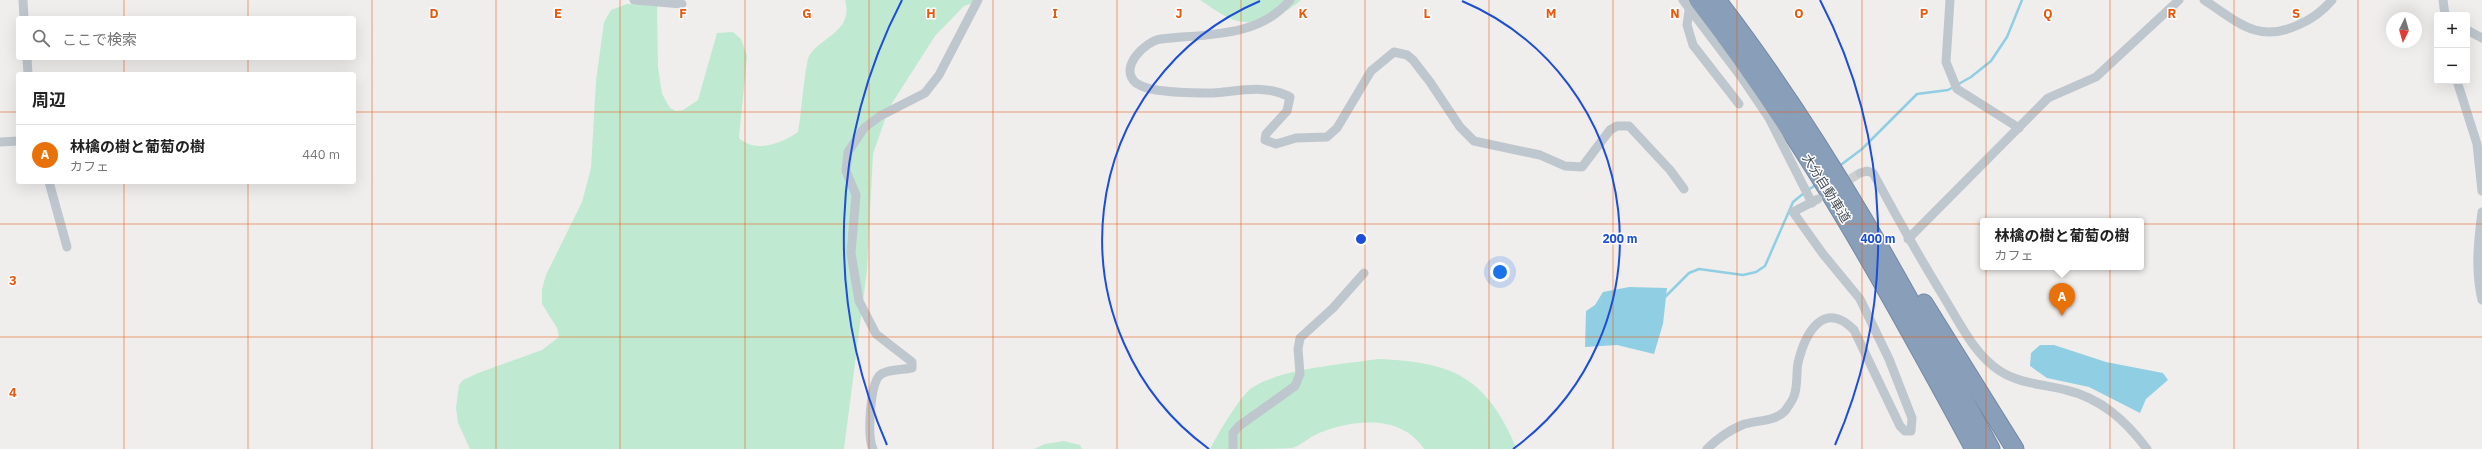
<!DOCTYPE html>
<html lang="ja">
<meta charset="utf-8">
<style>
:root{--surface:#fff;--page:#f2f2f2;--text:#222;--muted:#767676;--line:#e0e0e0;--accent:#2a6bcd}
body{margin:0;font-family:"IBM Plex Sans","Noto Sans JP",sans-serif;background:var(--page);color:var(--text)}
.controls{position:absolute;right:12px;top:12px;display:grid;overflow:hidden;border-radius:4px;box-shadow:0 4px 16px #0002}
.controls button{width:36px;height:36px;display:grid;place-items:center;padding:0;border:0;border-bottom:1px solid var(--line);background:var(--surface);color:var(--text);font:20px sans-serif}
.compass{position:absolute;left:2386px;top:12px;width:36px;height:36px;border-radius:50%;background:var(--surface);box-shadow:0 4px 16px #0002;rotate:185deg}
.you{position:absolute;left:1500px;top:272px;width:14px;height:14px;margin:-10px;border:3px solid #fff;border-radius:50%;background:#1a73e8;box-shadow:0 0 0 6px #1a73e833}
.badge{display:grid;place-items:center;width:26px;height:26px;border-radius:50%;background:var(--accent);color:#fff;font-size:13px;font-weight:700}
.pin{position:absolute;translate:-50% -33px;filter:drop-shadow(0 1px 2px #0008)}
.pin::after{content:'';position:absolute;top:21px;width:14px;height:12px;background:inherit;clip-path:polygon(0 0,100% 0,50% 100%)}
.popup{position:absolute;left:1980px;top:218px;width:164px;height:52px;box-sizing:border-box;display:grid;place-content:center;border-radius:4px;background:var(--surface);filter:drop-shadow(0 1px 3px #0005);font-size:13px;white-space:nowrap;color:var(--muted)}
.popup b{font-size:15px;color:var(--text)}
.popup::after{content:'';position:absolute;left:50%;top:100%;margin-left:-8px;border:8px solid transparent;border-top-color:var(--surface)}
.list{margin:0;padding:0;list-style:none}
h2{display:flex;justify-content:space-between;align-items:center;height:52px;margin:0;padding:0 16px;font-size:17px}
h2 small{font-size:13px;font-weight:400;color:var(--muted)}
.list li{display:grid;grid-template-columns:26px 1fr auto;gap:12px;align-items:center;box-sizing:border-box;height:60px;padding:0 16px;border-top:1px solid var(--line)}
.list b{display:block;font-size:15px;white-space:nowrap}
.list p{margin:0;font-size:13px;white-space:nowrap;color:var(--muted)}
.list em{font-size:13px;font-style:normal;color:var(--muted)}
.icon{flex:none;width:22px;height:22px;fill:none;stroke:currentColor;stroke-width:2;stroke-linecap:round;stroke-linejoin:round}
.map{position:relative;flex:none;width:2482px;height:449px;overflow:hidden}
.search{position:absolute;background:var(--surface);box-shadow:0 4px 16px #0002;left:16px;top:16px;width:340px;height:44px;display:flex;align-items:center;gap:10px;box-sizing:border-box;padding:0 14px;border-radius:4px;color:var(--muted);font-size:15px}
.panel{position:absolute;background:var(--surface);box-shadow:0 4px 16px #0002;left:16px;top:72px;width:340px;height:112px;border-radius:4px}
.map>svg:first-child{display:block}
.green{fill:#bfead1}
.water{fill:#90cfe3}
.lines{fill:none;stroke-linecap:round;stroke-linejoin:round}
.stream{stroke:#90cfe3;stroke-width:2.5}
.minor-tunnel{stroke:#cececf;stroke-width:9;stroke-dasharray:9 4.5;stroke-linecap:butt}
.motorway-casing{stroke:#7489a3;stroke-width:19}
.minor{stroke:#bfc7ce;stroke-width:9}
.motorway{stroke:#899eb8;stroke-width:17}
.grid{fill:none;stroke:#e8590c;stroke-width:1;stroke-opacity:0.55}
.ring{fill:none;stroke:#1d4ed8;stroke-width:2}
.labels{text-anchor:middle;stroke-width:3;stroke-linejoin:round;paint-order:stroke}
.street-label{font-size:13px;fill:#475059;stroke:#fff}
.grid-label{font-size:13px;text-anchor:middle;font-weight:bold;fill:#e8590c;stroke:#fff;stroke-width:3;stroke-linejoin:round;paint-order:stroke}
.centre{fill:#1d4ed8;stroke:#fff;stroke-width:2}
.ring-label{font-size:12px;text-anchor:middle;font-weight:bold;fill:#1d4ed8;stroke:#fff;stroke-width:3;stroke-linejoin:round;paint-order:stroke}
</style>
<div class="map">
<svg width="2482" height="449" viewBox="0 0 2482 449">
<rect width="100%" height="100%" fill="#f0eded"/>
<g class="green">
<path d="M845 0H983L964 6 935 36 889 108 873 154 867 270 844 449H470L458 423 456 408 459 385 463 380 478 373 542 350 559 337 557 328 542 304V289L546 275 582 202 591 168 596 81 604 22 611 10 627 4 657 5 658 67 662 94 670 108 676 111 683 110 698 100 717 33 733 32 741 39 747 56 739 138C756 154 782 143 798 132 801 117 805 64 809 56 820 37 854 32 845 0Z"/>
<path d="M1200 0H1301C1285 14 1261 26 1238 21 1225 18 1211 7 1200 0Z"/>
<path d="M1378 359C1454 362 1486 377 1517 449H1424C1402 414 1353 419 1319 433 1309 437 1302 445 1292 448 1282 449 1225 449 1210 449 1218 434 1240 395 1253 387 1281 369 1344 364 1378 359Z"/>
<path d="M1064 441 1080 445 1082 449H1034L1045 444Z"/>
</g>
<g class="water">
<path d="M1629 287 1667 288 1663 324 1654 354 1617 345 1585 347 1586 311 1595 305 1603 292Z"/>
<path d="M2040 345H2054L2106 362 2163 373 2168 380 2146 399 2140 413 2089 387 2047 378 2030 366 2031 353Z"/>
</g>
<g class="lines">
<g class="stream">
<path d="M1842 164 1862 149 1917 94 1948 90 1971 77 1991 61 2007 37 2022 0"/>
<path d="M1808 190 1817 184"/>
<path d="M1664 298 1689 273 1699 269 1743 275 1756 272 1765 266 1793 202 1804 193"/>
</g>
<path class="minor-tunnel" d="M1839 186 1860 173"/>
<g class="motorway-casing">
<g id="motorway">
<path d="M1698 0C1806 140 1890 294 1974 449"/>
<path d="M1717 0C1825 140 1908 294 1991 449"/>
<path d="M1924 303 2015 449"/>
</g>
</g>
<g class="minor">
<path d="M23 0 24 18"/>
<path d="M634 0 682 4"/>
<path d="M1290 0C1259 38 1205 34 1161 39 1145 41 1118 68 1136 83 1145 89 1155 90 1165 91 1181 93 1197 93 1213 93 1239 91 1266 84 1290 97L1287 111 1266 134 1265 140 1276 144 1296 138 1327 137 1337 128 1371 71 1394 52 1407 55 1413 60 1430 82 1460 127 1474 141 1540 155 1565 166 1582 167 1610 130 1617 126H1629L1670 170 1684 189"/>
<path d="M1683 0 1742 78 1769 118 1812 203"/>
<path d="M1950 0 1946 62 1957 89 2019 128"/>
<path d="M2204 0C2237 21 2257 44 2298 25 2312 19 2322 12 2332 0"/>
<path d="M2443 0 2445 15"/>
<path d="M1689 11 1687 25 1693 45 1739 104"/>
<path d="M2467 30 2482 38"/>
<path d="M27 58 28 74"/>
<path d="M2457 81 2477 144 2482 191"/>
<path d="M0 142 18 141"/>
<path d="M1860 173 1867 171 1873 173C1896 216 1920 258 1945 299 1960 324 1975 355 2000 371 2020 384 2043 384 2066 390 2101 398 2126 421 2147 449"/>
<path d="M49 182 67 247"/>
<path d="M2482 212C2478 242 2475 271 2482 300"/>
<path d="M1908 239 2048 98 2096 77 2179 0"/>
<path d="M873 449C867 437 870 387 879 376 885 369 902 370 912 368V362L876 334 859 301 851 253 856 195 846 171 848 152 864 128 880 116 925 93 939 75 978 0"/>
<path d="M1233 449V433L1239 426 1295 386 1300 374 1298 349 1300 338 1333 308 1364 273"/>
<path d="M1707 449C1717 439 1728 431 1742 425 1755 420 1775 422 1785 411 1787 408 1793 400 1794 396 1798 386 1796 374 1798 363 1805 333 1824 299 1854 330L1900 426 1905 431H1911L1912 418 1889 359 1860 299 1823 254 1793 212 1818 199"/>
</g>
<use href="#motorway" class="motorway"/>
</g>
<path class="grid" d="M124 0V18M248 0V18M372 0V449M496 0V449M620 0V449M745 0V449M869 0V449M993 0V449M1117 0V449M1241 0V449M1365 0V449M1489 0V449M1613 0V449M1737 0V449M1862 0V449M1986 0V449M2110 0V449M2234 0V449M2358 0V449M124 58V74M248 58V74M0 112H18M354 112H2482M124 182V449M248 182V449M0 224H2482M0 337H2482"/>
<g class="ring">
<path d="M1209 449A259 259 0 0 1 1260 1M1462 1A259 259 0 0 1 1513 449"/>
<path d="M887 445A517 517 0 0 1 902 0M1820 0A517 517 0 0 1 1835 445"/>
</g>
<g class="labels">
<g class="street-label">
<text transform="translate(1827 188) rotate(58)" y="5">大分自動車道</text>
</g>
</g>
<g class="grid-label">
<text x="434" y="18">D</text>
<text x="558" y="18">E</text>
<text x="683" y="18">F</text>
<text x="807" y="18">G</text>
<text x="931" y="18">H</text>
<text x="1055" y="18">I</text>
<text x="1179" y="18">J</text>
<text x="1303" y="18">K</text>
<text x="1427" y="18">L</text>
<text x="1551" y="18">M</text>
<text x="1675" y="18">N</text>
<text x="1799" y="18">O</text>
<text x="1924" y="18">P</text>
<text x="2048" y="18">Q</text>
<text x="2172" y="18">R</text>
<text x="2296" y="18">S</text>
<text x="13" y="285">3</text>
<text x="13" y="397">4</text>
</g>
<circle cx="1361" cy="239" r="6" class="centre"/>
<g class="ring-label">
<text x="1620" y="243">200 m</text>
<text x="1878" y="243">400 m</text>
</g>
</svg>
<div class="controls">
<button>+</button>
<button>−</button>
</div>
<svg class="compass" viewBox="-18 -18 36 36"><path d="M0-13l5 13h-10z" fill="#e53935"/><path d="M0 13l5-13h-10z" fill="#767676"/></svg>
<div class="you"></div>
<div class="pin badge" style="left:2062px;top:316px;background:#e8710a">A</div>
<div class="popup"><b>林檎の樹と葡萄の樹</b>カフェ</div>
<div class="search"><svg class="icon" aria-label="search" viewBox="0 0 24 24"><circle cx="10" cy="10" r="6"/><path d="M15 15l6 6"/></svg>ここで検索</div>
<section class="panel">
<h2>周辺<small></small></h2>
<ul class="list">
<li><span class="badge" style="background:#e8710a">A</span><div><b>林檎の樹と葡萄の樹</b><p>カフェ</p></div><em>440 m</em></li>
</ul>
</section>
</div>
